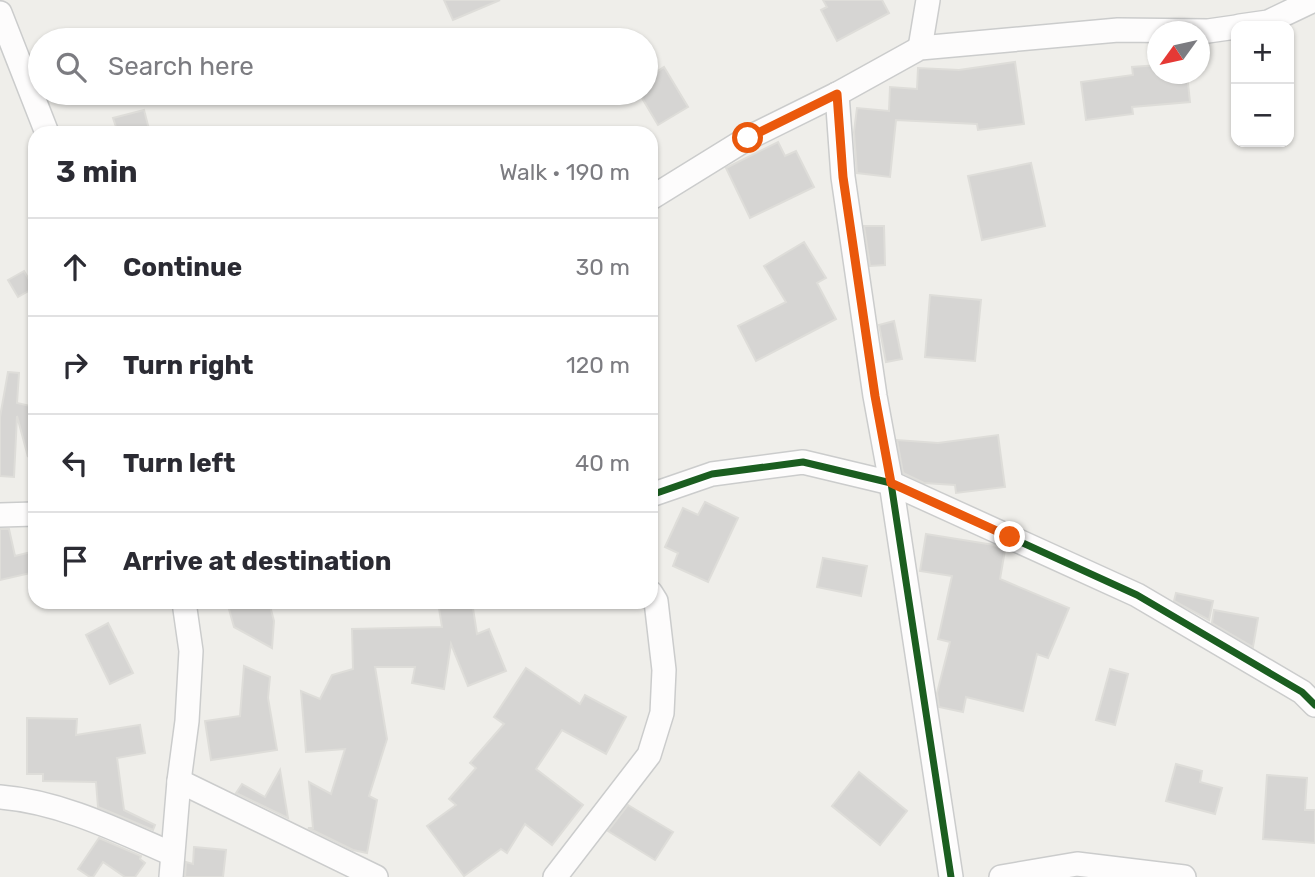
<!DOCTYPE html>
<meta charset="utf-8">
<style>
:root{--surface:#fff;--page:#f7f7f7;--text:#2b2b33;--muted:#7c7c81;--line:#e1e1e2}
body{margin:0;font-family:Rubik,sans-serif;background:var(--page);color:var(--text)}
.controls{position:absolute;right:21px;top:21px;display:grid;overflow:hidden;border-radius:14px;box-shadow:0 2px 5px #0004}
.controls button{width:63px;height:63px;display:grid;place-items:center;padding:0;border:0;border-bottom:2px solid var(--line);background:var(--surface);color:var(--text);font:35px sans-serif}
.compass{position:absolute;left:1147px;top:21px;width:63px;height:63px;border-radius:50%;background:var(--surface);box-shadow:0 2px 5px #0004;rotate:237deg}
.stop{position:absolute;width:21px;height:21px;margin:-16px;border:5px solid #ea580c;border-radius:50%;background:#fff}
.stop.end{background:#ea580c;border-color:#fff;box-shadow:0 2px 7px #0008}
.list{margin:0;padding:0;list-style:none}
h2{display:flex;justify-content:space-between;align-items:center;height:91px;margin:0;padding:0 28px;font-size:30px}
h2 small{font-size:23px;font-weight:400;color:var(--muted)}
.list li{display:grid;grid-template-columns:46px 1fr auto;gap:21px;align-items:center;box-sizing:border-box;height:98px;padding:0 28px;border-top:2px solid var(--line)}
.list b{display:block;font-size:26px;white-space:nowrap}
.list em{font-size:23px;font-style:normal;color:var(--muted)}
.icon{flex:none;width:38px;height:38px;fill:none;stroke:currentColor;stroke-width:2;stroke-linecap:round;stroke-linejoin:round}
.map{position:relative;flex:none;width:1315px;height:877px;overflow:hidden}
.search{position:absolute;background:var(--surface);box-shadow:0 2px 5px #0004;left:28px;top:28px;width:630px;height:77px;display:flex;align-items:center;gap:18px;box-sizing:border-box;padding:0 24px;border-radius:38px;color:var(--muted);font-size:26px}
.panel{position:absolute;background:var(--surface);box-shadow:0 2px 5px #0004;left:28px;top:126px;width:630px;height:483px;border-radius:21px}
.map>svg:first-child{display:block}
.building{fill:#d6d5d3;stroke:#deddd9;stroke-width:2}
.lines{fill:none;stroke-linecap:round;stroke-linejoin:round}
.street-casing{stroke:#cbcccc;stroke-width:26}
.street{stroke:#fdfcfc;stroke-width:23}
.cycleway-casing{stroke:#fff;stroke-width:11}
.cycleway{stroke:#1b5e20;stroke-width:7}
.route{stroke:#ea580c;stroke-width:9}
</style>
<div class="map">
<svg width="1315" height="877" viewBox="0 0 1315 877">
<rect width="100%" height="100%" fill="#efeeea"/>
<g class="building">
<path d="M444 0H500L453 20Z"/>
<path d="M823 0H882L889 13 837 41 821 10 827 7Z"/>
<path d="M1015 62 1024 124 978 130 977 124 896 120 890 177 857 173 854 132 857 108 889 111 890 87 917 89 918 68 959 70Z"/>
<path d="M1158 65V74H1187L1190 102 1132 107 1133 114 1086 120 1081 82 1133 75 1132 67Z"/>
<path d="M664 67 688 107 658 125 639 93H646V79Z"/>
<path d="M144 110 150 133H118L113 118Z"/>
<path d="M778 142 785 156 796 151 814 187 750 218 726 168Z"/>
<path d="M1031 163 1045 226 982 240 968 176Z"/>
<path d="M864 226H884L885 265 870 266Z"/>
<path d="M804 242 826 278 817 283 836 319 756 361 738 326 786 302 764 266Z"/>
<path d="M24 271 34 288 18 297 8 280Z"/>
<path d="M930 295 981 300 975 361 925 357Z"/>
<path d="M894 321 902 359 886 362 879 325Z"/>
<path d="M8 372 19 373 17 403 35 407V419L28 457 17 416 14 477 0 476V417Z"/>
<path d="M998 435 1005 487 956 493 955 485 924 483 903 473 897 440 938 443Z"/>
<path d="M705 502 738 518 708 582 673 566 678 553 665 547 683 508 698 515Z"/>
<path d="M0 529H9L15 556 35 551V572L0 580Z"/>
<path d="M926 534 994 545 1005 550 1000 579 1069 608 1048 658 1037 654 1023 711 966 697 963 712 939 707 937 693 950 642 938 639 952 576 920 571Z"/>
<path d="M823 558 867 566 861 596 817 587Z"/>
<path d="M1176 593 1213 601 1209 620 1174 601Z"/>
<path d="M227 602H269L274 621 272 648 234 627Z"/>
<path d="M438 602H472L477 634 489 629 506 671 468 686 451 644 444 689 412 683 415 667H375L387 739 369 796 377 800 367 853 353 850 308 828H313L309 782 331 794 345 749 306 752 301 691 320 699 332 675 353 669 352 629 442 627Z"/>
<path d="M1214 610 1258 618 1253 647 1212 623Z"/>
<path d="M108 623 133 673 110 684 86 635Z"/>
<path d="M244 666 270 677 268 698 277 750 211 760 205 721 240 716Z"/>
<path d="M526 668 580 704 585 695 626 717 606 754 562 730 536 769 583 805 552 845 525 824 507 853 501 849 464 876 427 826 456 805 449 799 476 768 470 763 504 724 494 717Z"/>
<path d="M1110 669 1128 674 1115 725 1096 720Z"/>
<path d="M27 718 77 719 76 735 140 725 145 753 117 758 124 810 155 825 153 830 98 807 96 782 43 781V774H27Z"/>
<path d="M1176 764 1202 771 1200 782 1222 788 1215 814 1166 801Z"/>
<path d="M280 770 288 818 236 793 242 784 265 797Z"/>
<path d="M859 772 907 811 880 845 832 806Z"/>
<path d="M1267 775 1307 778 1305 810H1315V843L1263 839Z"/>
<path d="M628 805 673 832 655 860 608 831Z"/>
<path d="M99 838 141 856 140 859 145 863 135 877H125L103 862 93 877H90L78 869Z"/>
<path d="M194 847 226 850 223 877H185L186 862 193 864Z"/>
</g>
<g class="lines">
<g class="street-casing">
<g id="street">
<path d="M0 13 47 133"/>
<path d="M1240 26 1268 22 1314 0"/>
<path d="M920 48 928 0"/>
<path d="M837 94 843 177 875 396 891 483 951 877"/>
<path d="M651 198 748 138 837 94 920 48 1118 30 1208 31 1236 27"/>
<path d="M651 495 712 474 803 462 891 483 1137 595 1302 692 1315 705"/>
<path d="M0 515 35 514"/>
<path d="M179 781 376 877"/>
<path d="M0 797C61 802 117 830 172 854"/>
<path d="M171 877 179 781 187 721 191 651 184 602"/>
<path d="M555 877 649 755 662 713 664 670 656 601 651 593"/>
<path d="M1001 877 1077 864 1184 877"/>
</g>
</g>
<use href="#street" class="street"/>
<g class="cycleway-casing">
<g id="cycleway">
<path d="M837 94 843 177 875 396 891 483 951 877"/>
<path d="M651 495 712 474 803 462 891 483 1137 595 1302 692 1315 705"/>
</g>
</g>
<use href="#cycleway" class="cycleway"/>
</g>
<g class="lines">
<path class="route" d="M748 138 837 94 843 177 875 396 891 483 1010 537"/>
</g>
</svg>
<div class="controls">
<button>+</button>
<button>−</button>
</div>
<svg class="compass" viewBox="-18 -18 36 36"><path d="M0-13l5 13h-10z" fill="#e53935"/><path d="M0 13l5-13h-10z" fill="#7c7c81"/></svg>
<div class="stop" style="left:748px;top:138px"></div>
<div class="stop end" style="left:1010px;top:537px"></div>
<div class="search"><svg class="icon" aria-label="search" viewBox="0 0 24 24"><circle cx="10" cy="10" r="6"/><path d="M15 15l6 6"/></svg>Search here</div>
<section class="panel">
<h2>3 min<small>Walk · 190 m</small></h2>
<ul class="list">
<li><svg class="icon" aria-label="ahead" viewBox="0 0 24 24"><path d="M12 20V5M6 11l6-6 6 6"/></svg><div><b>Continue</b></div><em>30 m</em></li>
<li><svg class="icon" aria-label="right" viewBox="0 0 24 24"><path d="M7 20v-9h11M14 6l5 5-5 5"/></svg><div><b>Turn right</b></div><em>120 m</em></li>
<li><svg class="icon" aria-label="left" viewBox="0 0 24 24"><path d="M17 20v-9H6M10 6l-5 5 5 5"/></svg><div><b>Turn left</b></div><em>40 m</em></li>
<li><svg class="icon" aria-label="arrive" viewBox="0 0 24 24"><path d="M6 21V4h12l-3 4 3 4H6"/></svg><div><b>Arrive at destination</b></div></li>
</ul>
</section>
</div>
